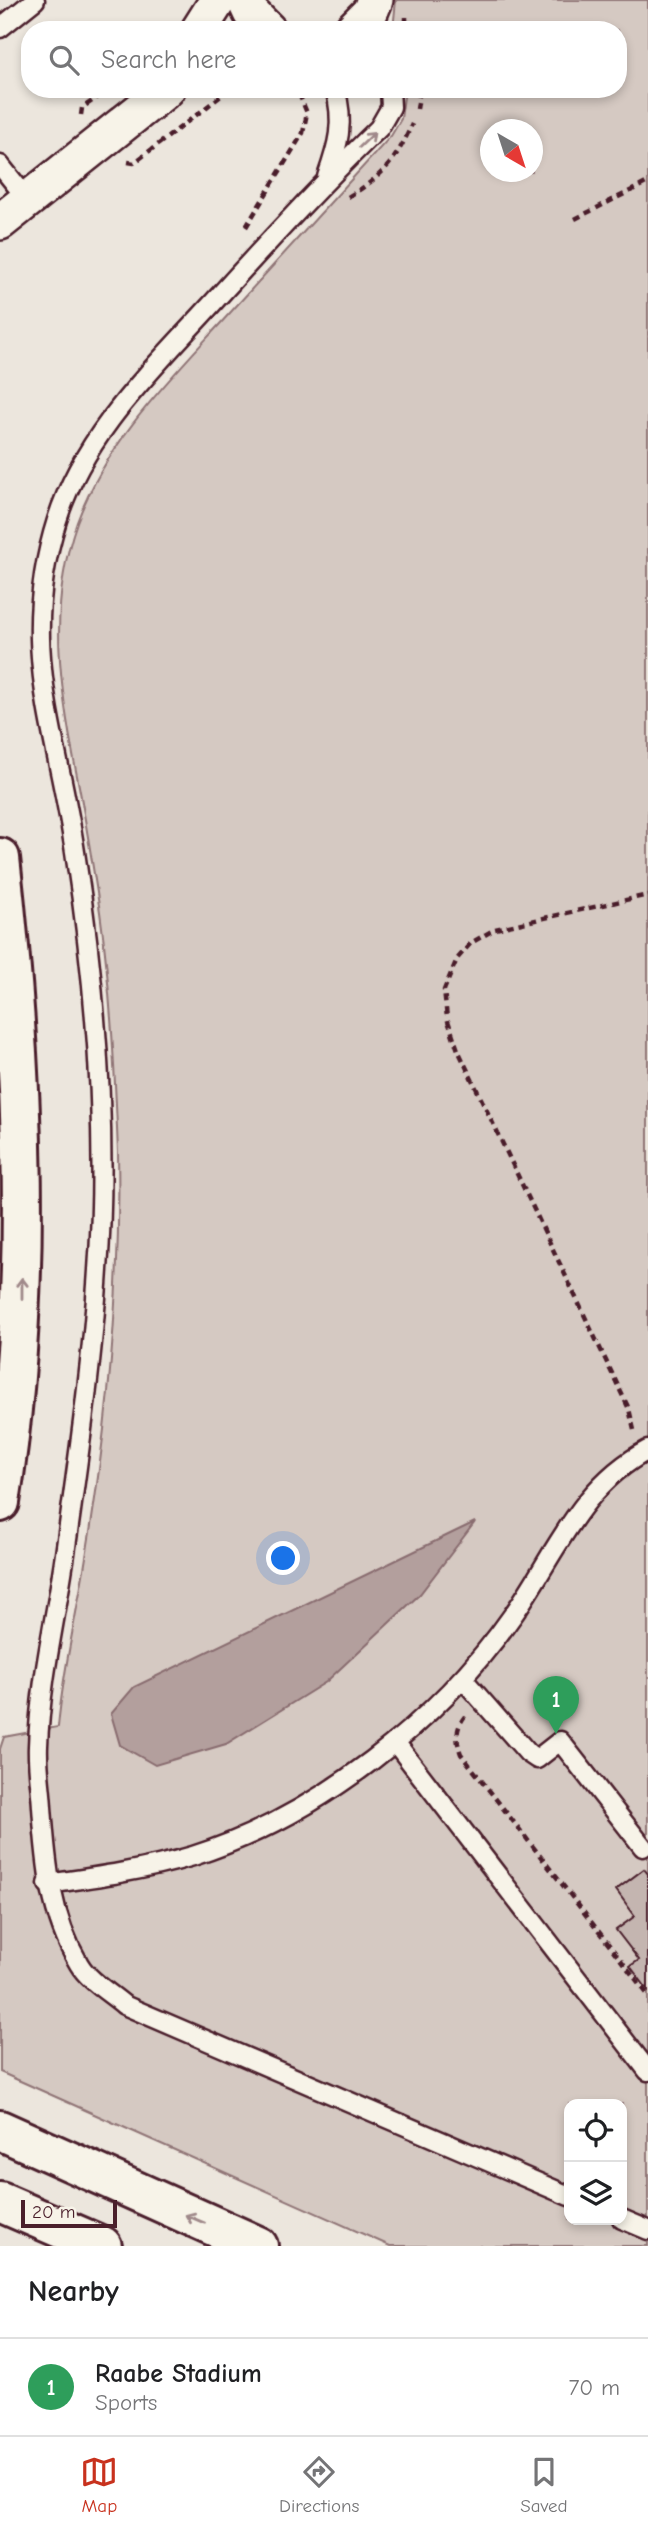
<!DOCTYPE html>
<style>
:root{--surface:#fff;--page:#f2f2f2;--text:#202124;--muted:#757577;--line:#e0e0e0;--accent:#c8321e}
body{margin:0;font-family:"Comic Neue",sans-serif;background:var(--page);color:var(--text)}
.controls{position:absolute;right:21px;bottom:21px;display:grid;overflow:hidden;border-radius:14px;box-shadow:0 4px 10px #0003}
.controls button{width:63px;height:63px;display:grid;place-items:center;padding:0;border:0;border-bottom:2px solid var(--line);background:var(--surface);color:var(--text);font:35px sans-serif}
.compass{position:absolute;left:480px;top:119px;width:63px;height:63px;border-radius:50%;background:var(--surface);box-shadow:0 4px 10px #0003;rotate:141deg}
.scale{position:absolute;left:21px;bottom:18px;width:96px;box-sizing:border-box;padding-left:7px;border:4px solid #4a1f2b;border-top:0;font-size:19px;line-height:24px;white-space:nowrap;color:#4a1f2b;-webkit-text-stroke:5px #f7f3e8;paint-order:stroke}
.you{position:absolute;left:284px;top:1559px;width:24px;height:24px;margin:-18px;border:5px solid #fff;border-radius:50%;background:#1a73e8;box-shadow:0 0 0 10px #1a73e833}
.badge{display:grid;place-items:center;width:46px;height:46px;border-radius:50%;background:var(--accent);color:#fff;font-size:23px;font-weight:700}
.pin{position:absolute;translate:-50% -58px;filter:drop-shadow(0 2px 4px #0008)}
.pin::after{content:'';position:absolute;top:37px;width:24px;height:21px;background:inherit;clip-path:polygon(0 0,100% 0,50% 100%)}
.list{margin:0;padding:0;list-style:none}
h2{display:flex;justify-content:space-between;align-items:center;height:91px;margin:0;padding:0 28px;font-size:30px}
h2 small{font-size:23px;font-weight:400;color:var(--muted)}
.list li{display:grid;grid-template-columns:46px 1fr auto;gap:21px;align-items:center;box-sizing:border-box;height:98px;padding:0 28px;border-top:2px solid var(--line)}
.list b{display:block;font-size:26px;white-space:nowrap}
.list p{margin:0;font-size:23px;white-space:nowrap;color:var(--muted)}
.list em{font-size:23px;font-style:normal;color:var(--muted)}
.icon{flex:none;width:38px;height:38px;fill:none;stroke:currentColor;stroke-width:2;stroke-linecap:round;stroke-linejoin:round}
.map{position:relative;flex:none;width:648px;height:2246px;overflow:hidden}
.search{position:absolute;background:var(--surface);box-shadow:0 4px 10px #0003;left:21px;right:21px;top:21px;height:77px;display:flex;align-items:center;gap:18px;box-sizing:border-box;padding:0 24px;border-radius:28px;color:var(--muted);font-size:26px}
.sheet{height:189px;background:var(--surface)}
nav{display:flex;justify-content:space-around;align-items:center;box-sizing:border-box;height:98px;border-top:2px solid var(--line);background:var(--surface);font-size:19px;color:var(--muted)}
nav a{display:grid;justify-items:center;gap:4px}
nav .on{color:var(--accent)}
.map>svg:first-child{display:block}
.green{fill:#d5c9c2;stroke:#907476;stroke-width:2;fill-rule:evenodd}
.water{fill:#b39f9d;stroke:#896c6f;stroke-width:2}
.building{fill:#c4b5b0;stroke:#4a1f2b;stroke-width:2}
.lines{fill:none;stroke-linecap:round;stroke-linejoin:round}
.service-casing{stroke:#4a1f2b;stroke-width:23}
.minor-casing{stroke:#4a1f2b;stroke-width:40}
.secondary-casing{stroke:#4a1f2b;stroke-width:44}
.motorway-casing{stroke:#4a1f2b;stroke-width:44}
.path{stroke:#4a1f2b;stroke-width:4.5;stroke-dasharray:7 5;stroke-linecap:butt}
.service{stroke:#f7f3e8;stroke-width:18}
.minor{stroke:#f7f3e8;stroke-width:35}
.secondary{stroke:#f7f3e8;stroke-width:38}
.motorway{stroke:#f7f3e8;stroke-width:38}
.oneway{stroke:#a0898a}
</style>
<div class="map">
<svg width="648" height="2246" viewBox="0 0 648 2246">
<rect width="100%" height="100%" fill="#ece6dd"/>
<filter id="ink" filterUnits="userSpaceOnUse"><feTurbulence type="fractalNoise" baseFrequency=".0143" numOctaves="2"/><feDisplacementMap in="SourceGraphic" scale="14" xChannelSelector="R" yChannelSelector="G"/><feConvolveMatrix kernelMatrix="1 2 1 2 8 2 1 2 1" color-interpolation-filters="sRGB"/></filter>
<g filter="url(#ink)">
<path class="green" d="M396 0H648V2246H390L0 2072V1749L4 1737 58 1727C63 1669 77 1614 86 1557 108 1424 121 1288 118 1153 115 1074 111 991 100 912 93 867 86 821 77 776 60 690 47 607 77 522 108 439 170 379 229 314 283 255 337 195 391 136L401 119 405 89H618V30H393ZM490 130H532V172H490ZM569 2104H622V2220H569Z"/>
<path class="water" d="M475 1522 420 1594 326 1682 226 1744 155 1765 120 1745 111 1714 134 1687Z"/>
<path class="building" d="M644 1869 648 1874V1990L630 1966 639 1960 616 1930 635 1916 616 1890Z"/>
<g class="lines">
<g class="service-casing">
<g id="service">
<path d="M0 28 35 0"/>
<path d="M390 89 391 107 379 128C320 185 265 245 210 306 151 371 84 434 57 520 17 646 57 730 75 852 96 988 108 1132 98 1270 92 1365 78 1460 65 1554 56 1617 40 1682 38 1746 37 1766 41 1787 42 1807 46 1863 50 1915 79 1964 89 1981 110 1993 124 2005L569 2196"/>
<path d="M0 165 28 200"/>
<path d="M327 177C338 146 345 122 335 89"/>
<path d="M463 1679 528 1753 537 1759 560 1741 643 1847"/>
<path d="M395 1742 648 2071"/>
<path d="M48 1884C97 1877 146 1870 193 1856 317 1817 440 1720 513 1615 556 1554 579 1487 648 1450"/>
<path d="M622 2219 648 2230"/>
</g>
</g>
<g class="minor-casing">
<g id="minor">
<path d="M245 0 251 13 268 30"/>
<path d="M199 30 218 0"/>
<path d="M352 30 370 12 375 0"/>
<path d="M0 222 167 89"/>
</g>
</g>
<g class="secondary-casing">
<path id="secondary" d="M0 858C24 1074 34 1287 0 1502"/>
</g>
<g class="motorway-casing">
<g id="motorway">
<path d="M0 2130 258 2246"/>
<path d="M0 2202 102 2246"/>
</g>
</g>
<g class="path">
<path d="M406 17V30"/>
<path d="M417 109 420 89"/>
<path d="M81 115 82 108 98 97"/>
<path d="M128 162 134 163 230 89"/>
<path d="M348 197C383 176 396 161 412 124"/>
<path d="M575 219 648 182"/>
<path d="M246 227 303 133 307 113 297 89"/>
<path d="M634 1430 629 1409 458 1050 447 1018 444 990 457 959 471 943 495 929 648 895"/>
<path d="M465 1716C455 1729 456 1740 461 1754L648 1995"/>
</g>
<use href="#service" class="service"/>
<use href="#minor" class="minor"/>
<use href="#secondary" class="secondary"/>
<use href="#motorway" class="motorway"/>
</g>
<defs><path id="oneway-shaft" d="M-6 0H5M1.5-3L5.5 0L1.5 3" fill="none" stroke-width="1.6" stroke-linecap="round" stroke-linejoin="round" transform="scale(1.75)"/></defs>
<g class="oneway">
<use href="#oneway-shaft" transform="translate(367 140) rotate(-44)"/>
<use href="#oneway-shaft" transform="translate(22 1288) rotate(-90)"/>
<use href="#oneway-shaft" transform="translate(195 2219) rotate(-157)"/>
</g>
</g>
</svg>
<div class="controls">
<button><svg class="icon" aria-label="locate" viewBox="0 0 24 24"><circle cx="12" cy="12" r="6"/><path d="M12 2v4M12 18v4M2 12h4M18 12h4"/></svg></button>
<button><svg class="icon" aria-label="layers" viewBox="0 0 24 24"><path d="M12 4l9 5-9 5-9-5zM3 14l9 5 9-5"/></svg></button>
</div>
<svg class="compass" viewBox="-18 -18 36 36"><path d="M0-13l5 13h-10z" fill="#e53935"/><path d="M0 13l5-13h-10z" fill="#757577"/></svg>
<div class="scale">20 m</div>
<div class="you"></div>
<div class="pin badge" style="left:556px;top:1734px;background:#2e9e5b">1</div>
<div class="search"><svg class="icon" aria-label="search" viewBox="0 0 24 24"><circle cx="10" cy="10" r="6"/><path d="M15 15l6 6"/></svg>Search here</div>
</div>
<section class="sheet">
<h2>Nearby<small></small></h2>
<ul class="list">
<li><span class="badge" style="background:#2e9e5b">1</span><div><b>Raabe Stadium</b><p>Sports</p></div><em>70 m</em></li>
</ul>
</section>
<nav>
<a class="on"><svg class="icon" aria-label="map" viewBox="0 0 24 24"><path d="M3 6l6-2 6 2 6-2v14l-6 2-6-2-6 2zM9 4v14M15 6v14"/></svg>Map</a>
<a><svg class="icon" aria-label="directions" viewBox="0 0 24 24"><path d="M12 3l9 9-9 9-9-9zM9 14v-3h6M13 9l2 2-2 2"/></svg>Directions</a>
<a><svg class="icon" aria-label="saved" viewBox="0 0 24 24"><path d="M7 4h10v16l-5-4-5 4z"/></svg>Saved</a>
</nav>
